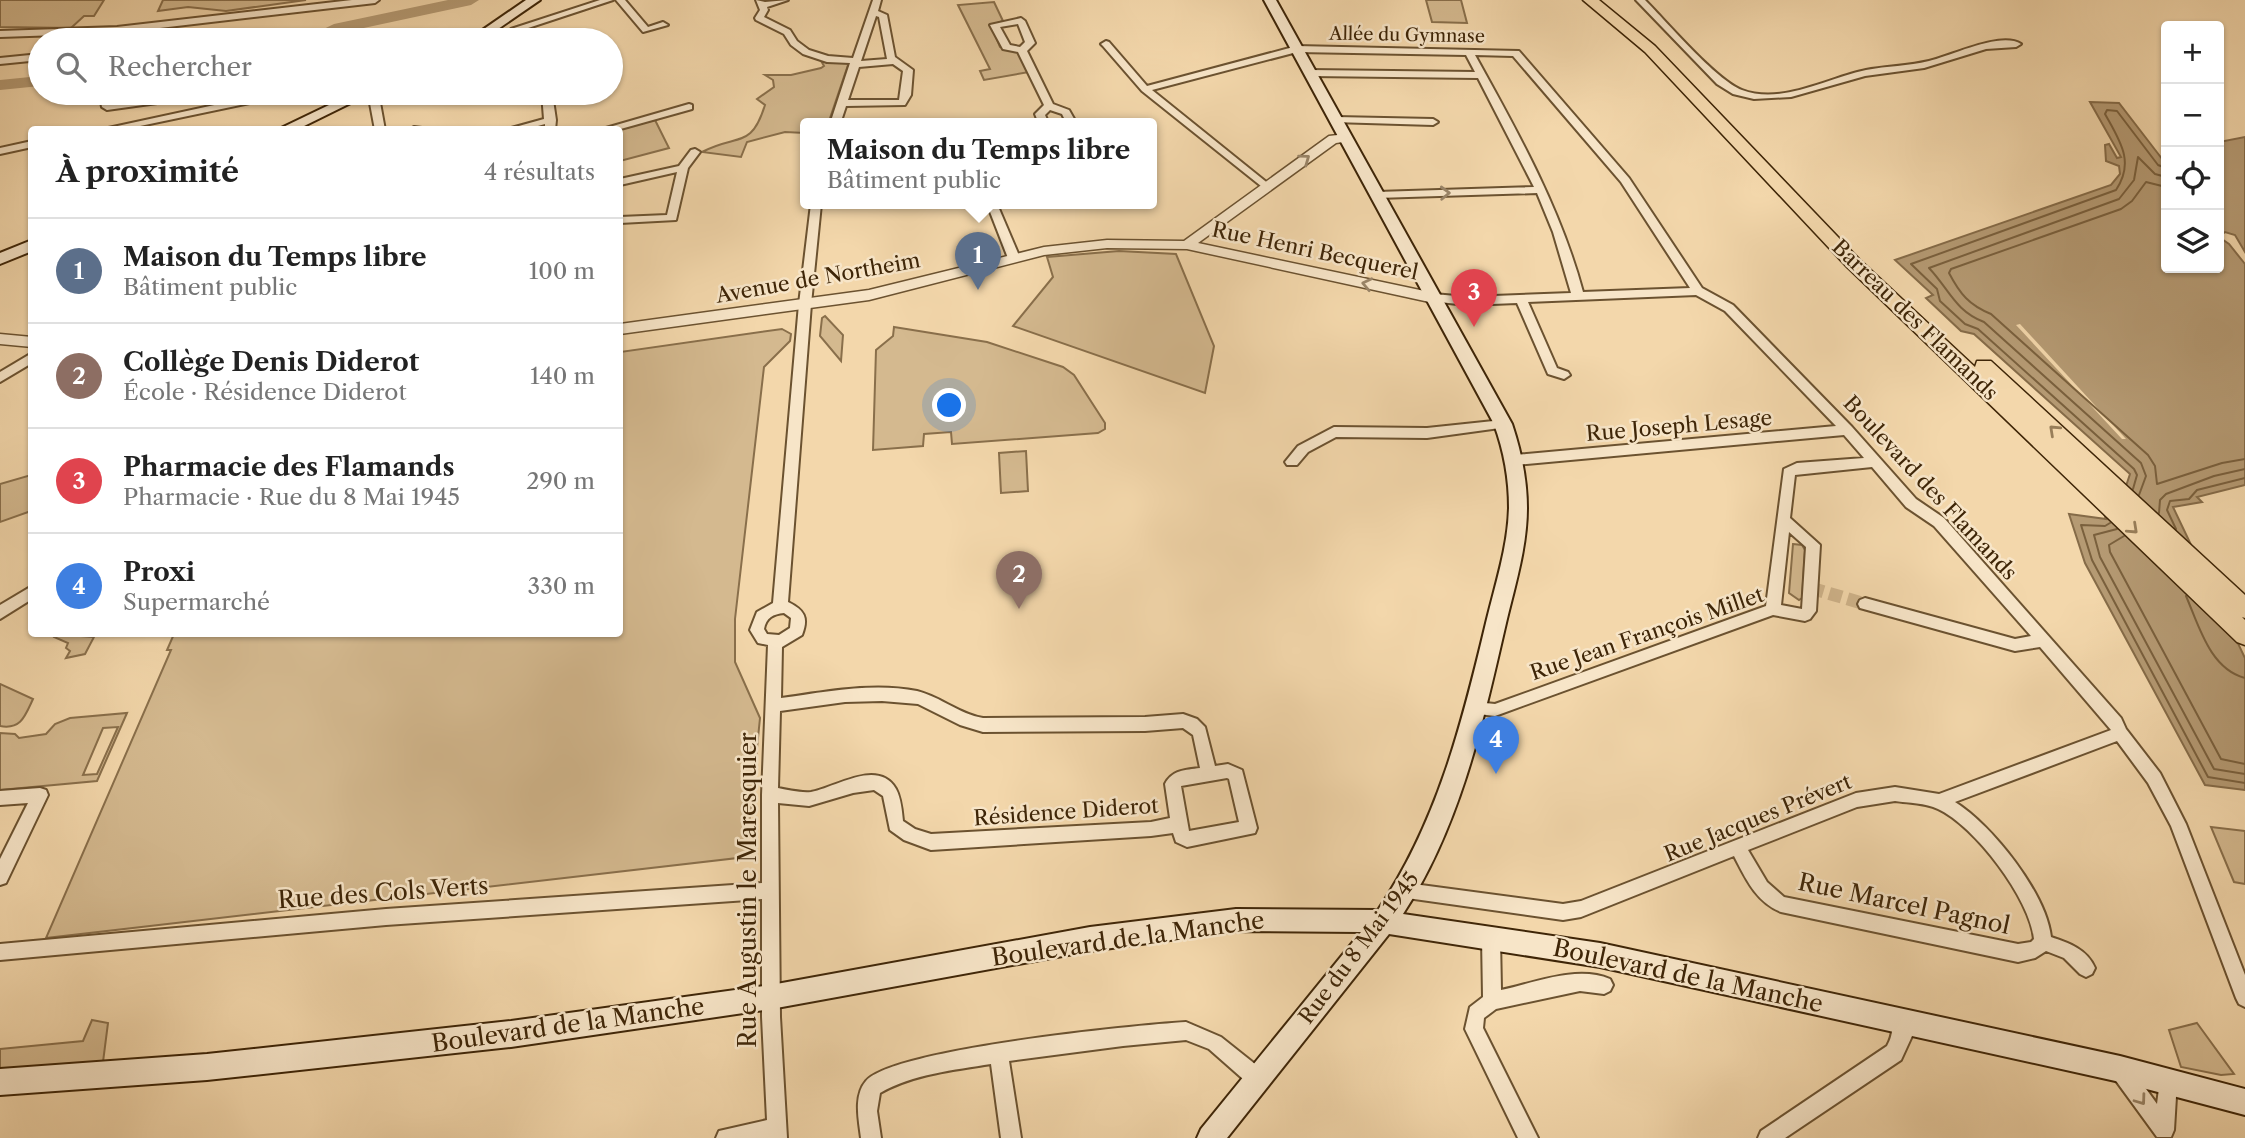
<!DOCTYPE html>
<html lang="fr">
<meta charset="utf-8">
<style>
:root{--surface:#fff;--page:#f2f2f2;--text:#222;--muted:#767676;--line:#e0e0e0;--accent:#8f2418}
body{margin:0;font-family:"Libre Caslon Text",serif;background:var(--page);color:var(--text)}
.controls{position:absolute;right:21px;top:21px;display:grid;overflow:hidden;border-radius:7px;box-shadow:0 2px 5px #0004}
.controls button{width:63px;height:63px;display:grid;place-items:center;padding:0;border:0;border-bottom:2px solid var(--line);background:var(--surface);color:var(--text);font:35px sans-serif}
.you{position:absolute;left:950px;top:406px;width:24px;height:24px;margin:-18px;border:5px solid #fff;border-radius:50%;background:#1a73e8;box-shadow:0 0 0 10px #1a73e833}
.badge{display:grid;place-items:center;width:46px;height:46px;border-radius:50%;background:var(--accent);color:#fff;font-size:23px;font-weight:700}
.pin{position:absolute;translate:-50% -58px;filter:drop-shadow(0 2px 4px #0008)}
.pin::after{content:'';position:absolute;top:37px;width:24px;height:21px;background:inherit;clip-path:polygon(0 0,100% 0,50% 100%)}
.popup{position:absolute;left:800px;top:118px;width:357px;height:91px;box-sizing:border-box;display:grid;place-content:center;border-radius:7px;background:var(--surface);filter:drop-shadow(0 2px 5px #0005);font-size:23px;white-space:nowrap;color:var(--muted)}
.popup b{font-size:26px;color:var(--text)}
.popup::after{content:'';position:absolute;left:50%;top:100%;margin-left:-14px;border:14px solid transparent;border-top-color:var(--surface)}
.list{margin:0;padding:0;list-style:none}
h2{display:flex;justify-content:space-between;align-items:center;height:91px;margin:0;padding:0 28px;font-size:30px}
h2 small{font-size:23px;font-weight:400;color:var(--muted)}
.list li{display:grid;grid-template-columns:46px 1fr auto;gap:21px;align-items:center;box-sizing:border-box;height:105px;padding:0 28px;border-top:2px solid var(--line)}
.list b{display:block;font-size:26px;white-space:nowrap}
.list p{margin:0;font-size:23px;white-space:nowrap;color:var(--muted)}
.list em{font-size:23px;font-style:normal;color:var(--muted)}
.icon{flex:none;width:38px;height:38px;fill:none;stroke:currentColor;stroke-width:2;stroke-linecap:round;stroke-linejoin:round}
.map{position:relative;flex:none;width:2245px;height:1138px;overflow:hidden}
.search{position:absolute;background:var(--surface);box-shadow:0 2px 5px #0004;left:28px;top:28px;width:595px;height:77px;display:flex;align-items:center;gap:18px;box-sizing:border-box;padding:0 24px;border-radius:38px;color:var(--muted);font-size:26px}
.panel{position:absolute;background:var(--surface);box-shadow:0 2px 5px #0004;left:28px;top:126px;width:595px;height:511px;border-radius:7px}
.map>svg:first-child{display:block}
.green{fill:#d4b98f;stroke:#896f4b;stroke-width:2;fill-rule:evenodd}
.water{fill:#b59a73;stroke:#856b48;stroke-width:2}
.pier{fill:#f3d7ab}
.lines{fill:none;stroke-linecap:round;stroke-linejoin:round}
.shore{stroke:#7a603d;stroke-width:2}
.river{fill:#b59a73;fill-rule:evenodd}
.minor-tunnel{stroke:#cfb38a;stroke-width:13;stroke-dasharray:13 6;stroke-linecap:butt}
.minor-casing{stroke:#6b5230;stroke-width:4}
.tertiary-casing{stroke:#6b5230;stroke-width:3}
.secondary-casing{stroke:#3e2507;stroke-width:4}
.trunk-casing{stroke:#3e2507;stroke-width:3}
.minor{fill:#f7e5c8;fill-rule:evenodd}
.tertiary{fill:#f7e5c8;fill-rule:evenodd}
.secondary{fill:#f7e5c8;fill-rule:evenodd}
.trunk{fill:#f3d7ab;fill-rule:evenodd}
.oneway{stroke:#9a8568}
.oneway2{stroke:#987e59}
.labels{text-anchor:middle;stroke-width:5;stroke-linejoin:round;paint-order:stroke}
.far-street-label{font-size:18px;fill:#3e2507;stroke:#f7e5c8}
.street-label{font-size:21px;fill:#3e2507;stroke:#f7e5c8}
.near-street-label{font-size:24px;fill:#3e2507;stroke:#f7e5c8}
</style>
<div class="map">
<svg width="2245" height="1138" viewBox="0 0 2245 1138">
<rect width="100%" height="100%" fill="#f3d7ab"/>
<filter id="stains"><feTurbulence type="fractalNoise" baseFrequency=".00286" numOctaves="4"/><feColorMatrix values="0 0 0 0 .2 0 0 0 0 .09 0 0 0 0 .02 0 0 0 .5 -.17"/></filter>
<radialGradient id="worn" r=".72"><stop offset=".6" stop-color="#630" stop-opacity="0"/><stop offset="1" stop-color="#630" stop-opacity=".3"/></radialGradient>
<g class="green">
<path d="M0 0H104L94 16H84L71 28 0 27Z"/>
<path d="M163 0H306L226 11 188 7 158 11Z"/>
<path d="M1426 0H1461L1467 23 1432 22Z"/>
<path d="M994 2 1003 21 991 25 1000 47 1020 53 1029 72 984 80 980 71 990 69 958 5Z"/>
<path d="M820 59 849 62 828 124H805V133L785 132 747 142 741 157 702 152C738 133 751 150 765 105L757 99 774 87 773 80 765 75H791L821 68 824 66Z"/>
<path d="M654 118 669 148 620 161V130H609Z"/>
<path d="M1119 251 1176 254 1214 346 1205 393 1013 326 1053 277 1047 257Z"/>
<path d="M825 316 843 335 841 361 820 336 822 318Z"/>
<path d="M894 327 987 342 1063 367 1074 375 1105 423V429L1098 433 952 444 951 432 924 434 923 446 873 450 876 350 893 336Z"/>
<path d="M782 329 791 334 790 341 764 367 735 619V662L760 718 746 857 46 938 171 650H167L174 634H620V352Z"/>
<path d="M1026 451 1028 491 1001 493 999 453Z"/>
<path d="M31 475V511L0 522V484Z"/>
<path d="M1793 544 1802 545 1805 550 1802 598 1799 600 1789 593Z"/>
<path d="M55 634 94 637 85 654 66 658 70 651 66 648 68 643 54 637Z"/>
<path d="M0 684 33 699C25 716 21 730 0 726Z"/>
<path d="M127 713 97 781 0 790V733L15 734 19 738 46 734 55 724 70 718ZM118 727 97 774 83 775 103 728Z"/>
<path d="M2211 827 2245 831V884L2234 882Z"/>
<path d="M92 1020 108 1023 103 1062 0 1069V1049L83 1041Z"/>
<path d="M2197 1023 2234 1074 2221 1075 2181 1067 2169 1030Z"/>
</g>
<path class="water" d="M2090 102 2119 103 2166 164V268H2219V142L2245 137V252L2235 235 2225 232 2219 237 2229 244 2245 264V485L2197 497 2202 502 2173 507 2245 658V790L2205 785 2085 563 2069 514 2106 519 2101 506 2126 486 2130 474 1974 334 1961 331 1926 298 1933 295 1895 260 2111 185 2120 174 2119 166 2106 161 2105 145 2109 144 2117 158 2121 157Z"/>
<path class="pier" d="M2020 324 2126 439H2122L2016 325Z"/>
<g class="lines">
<g class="shore">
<path d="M2166 187 2146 182 2132 201 2121 209 1951 269 1949 273C1960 294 1969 305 1991 314L2148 455 2155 466 2157 484 2222 463 2245 459"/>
<path d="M2133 489 2137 475 2134 469 1978 329 1965 324 1940 301 1937 289 1911 264 2116 190C2135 162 2120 141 2105 114L2107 110 2117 111 2158 165 2166 168"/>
<path d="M2139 495 2146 476 2141 463 1984 322C1955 311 1949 289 1929 268L2119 199 2134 180 2138 157 2155 174 2166 177"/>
<path d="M2159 513 2160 500 2166 494 2214 476 2245 469"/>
<path d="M2110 523 2105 526 2081 525 2092 560 2208 777 2245 783"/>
<path d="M2117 529 2094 535 2100 557 2214 769 2245 774"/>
<path d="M2176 529 2167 510 2170 501 2189 499 2197 490 2245 478"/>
<path d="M2124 536 2109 545 2110 552 2221 759 2245 764"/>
<path d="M2186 596C2199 626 2210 669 2245 678"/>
</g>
<g class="river">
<path d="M448 0H479L471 5 345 32 325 40H301L334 24Z"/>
<path d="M40 76V86L0 90V80Z"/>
</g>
<path class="minor-tunnel" d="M1811 588 1865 604"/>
<g class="minor-casing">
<g id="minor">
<path d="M352 0H379L375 3 117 33 0 37V31L117 27Z"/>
<path d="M600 0H613L519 31 511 29Z"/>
<path d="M616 0H625L648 27 663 22 668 25 643 32Z"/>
<path d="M756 0 765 2 788 0 767 7 768 10 764 17 790 30 797 41 809 50 828 56 853 58 873 0H881L878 11 887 15 895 57 913 70 911 95 905 105 846 106 840 124H830L850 63 827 62 803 54 791 45 784 34 756 20 755 18 760 10ZM876 16 879 17 887 59 861 61ZM893 64 903 71 899 100H848L859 67Z"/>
<path d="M1636 0H1645C1667 22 1716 80 1742 90 1782 105 1827 78 1866 70 1887 66 1908 66 1929 61 1951 56 2001 31 2021 44L2016 47 1986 49 1924 68 1865 76 1791 97 1754 99 1733 94 1717 84Z"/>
<path d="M1021 18 1025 21 1035 43 1027 51 1053 104 1069 110 1077 124H1067L1062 114 1050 110 1045 115 1049 124H1039L1035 114 1044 105 1018 52 1003 49 990 25ZM1018 24 1025 42 1020 47 1010 45 1000 27Z"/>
<path d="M1106 41 1109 42 1147 86 1297 46 1519 51 1629 178 1702 288 1733 305 1852 427 1916 499 1944 518 2121 718 2126 729 2160 773 2186 824 2245 975V1007L2239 1004 2236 998 2171 826 2148 783 2117 741 1955 802C1992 825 2046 893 2051 937 2069 943 2087 949 2095 968L2092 974 2086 977 2080 974 2064 958 2046 951 2035 958 2018 962 1781 912C1756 902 1746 879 1734 856L1581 917 1563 920 1400 897 1398 891 1400 885 1406 883 1563 904 1581 901 1856 793 1895 787 1939 794 2111 730 2040 647 2015 651 1860 608 1858 604 1860 600 1865 598 2015 639 2031 636 1934 526 1906 507 1872 467 1795 475 1790 518 1820 545 1816 611 1810 619 1805 621 1773 615 1495 716 1470 713 1467 708 1470 703 1475 702 1495 704 1766 606 1784 469 1797 463 1864 458 1844 435 1515 465 1510 463 1508 460 1510 457 1515 455 1836 426 1725 311 1696 295 1528 302 1557 368 1568 372 1570 375 1564 379 1548 374 1517 303 1467 305 1430 301 1428 298 1434 294 1467 297 1571 293 1553 232 1537 193 1377 198 1372 195 1377 192 1534 187 1478 78 1310 76 1305 73 1310 70 1475 72 1466 55 1297 52 1152 90 1270 185 1271 187 1266 190 1142 91 1103 46 1101 44ZM1475 55 1513 56 1621 182 1690 288 1583 292C1560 207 1517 131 1475 55ZM1789 532 1806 547 1802 609 1781 605ZM1895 801C1908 803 1926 803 1938 809 1975 826 2030 899 2034 939L2031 942 2018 944 1784 897 1767 882 1748 850 1857 807Z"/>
<path d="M40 54V60L0 64V58Z"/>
<path d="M104 93H115L110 98 111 103 186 93 182 99 179 100 107 110 102 107 100 97Z"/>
<path d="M270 93H288L283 96 121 130H99Z"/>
<path d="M362 93H374L379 97 385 130H375L369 98Z"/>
<path d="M542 93H552L556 120 555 130H545V124L524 130H504L544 119Z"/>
<path d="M689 104 692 105V109L617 130H599Z"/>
<path d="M1336 117 1433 119 1438 122 1433 125 1333 122 1331 120Z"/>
<path d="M414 127 422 128 423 130H409Z"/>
<path d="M32 141V147L0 154V148Z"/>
<path d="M695 149 700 152 688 168 676 220 620 223V217L667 215 677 172 620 185V179L679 166 691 150Z"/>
<path d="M811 204H821L811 304 788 602C804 610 809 617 802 635L782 647 781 698C825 692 873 682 917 691 941 697 959 714 983 718L1145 717 1183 714 1197 719 1205 727 1215 766 1228 764 1242 770 1257 828 1255 833 1187 847 1176 842 1173 833 1151 836 931 850 904 840 890 830 883 796 874 790 853 793 809 806 778 803 780 1017 787 1138H716L719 1131 767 1120 762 1017V899L386 925 0 960V944L386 909 762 883V795L768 645 758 643 750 630 757 612 773 603 799 304ZM784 613 791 618 790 628 779 635 767 634 764 629C766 618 773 614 784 613ZM882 701 918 704 960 725 983 732 1145 731 1183 728 1193 735 1200 768C1185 770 1172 770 1165 784L1170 818 1151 822 931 834 915 829 903 821C902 811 901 798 896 789 878 758 835 788 811 792 800 793 789 790 778 788L780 711 845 702ZM1227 778 1229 779 1239 822 1189 831 1181 786Z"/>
<path d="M987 204H997L1020 258 1018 260 1014 261 1008 258Z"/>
<path d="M32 353V363L0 382V372Z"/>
<path d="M1503 420 1507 421 1509 424 1507 427 1427 438 1336 437 1308 452 1297 465H1287L1285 462 1298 446 1334 427 1427 428Z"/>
<path d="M32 586V599L0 619V605Z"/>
<path d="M40 788 46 790 48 795 6 883 0 885V859L28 803 0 805V791Z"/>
<path d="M1491 930 1497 932 1500 938 1501 990C1534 983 1577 965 1610 979L1613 985 1610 991 1604 994 1580 991 1496 1009 1484 1018 1483 1028 1538 1138H1518L1465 1029 1470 1007 1483 997 1482 938 1485 932Z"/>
<path d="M1902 1012 1908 1015 1912 1036 1901 1060 1785 1138H1758L1761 1131 1887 1046C1895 1032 1890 1027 1896 1015Z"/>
<path d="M1186 1022 1221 1037 1265 1072 1267 1079 1265 1086 1258 1088 1251 1086 1209 1049 1186 1040 1123 1046 1009 1061 1021 1138H1001L991 1064C954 1070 913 1074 880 1093L877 1111 881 1138H861C859 1121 853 1096 866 1081 893 1049 1135 1025 1186 1022Z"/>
<path d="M2121 1062 2128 1064 2157 1104 2161 1073 2168 1071 2175 1073 2177 1080 2174 1130 2171 1137H2157L2114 1078 2112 1071 2114 1064Z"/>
</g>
</g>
<g class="tertiary-casing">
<g id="tertiary">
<path d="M1346 134 1352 138 1350 141 1336 143 1198 243 1434 293 1441 298 1439 301 1434 303 1187 249 1107 248 1044 255 869 300 620 334V324L869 290 1044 247 1107 240 1184 241 1329 136Z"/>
<path d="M0 334 32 337V347L0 344Z"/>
</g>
</g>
<g class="secondary-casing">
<g id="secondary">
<path d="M526 0H540L482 40H468Z"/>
<path d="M1264 0H1276L1512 424C1521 451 1527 479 1527 508 1527 547 1515 585 1506 623 1483 723 1460 827 1403 914L1600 943 2120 1056 2245 1089V1115L2120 1082 1600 967 1389 934 1227 1138H1197L1201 1129 1361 932 1236 931 1090 951 771 1009 511 1047 207 1080 0 1095V1069L207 1054 511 1021 771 985 1090 927 1236 909 1378 910C1437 823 1462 724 1486 623 1495 585 1508 547 1509 508 1509 479 1504 451 1494 424Z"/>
<path d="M354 93H371L296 130H277Z"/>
<path d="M32 240V251L0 264V253Z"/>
</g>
</g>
<g class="trunk-casing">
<path id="trunk" d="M1583 0H1599L1655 46 1859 259 1975 367 1977 361H1991L2245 595V618L2242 617 2245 620V645L2237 642 1847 267 1645 52Z"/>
</g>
<use href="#minor" class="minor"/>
<use href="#tertiary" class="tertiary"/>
<use href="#secondary" class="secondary"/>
<use href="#trunk" class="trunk"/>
</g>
<defs><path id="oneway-chevron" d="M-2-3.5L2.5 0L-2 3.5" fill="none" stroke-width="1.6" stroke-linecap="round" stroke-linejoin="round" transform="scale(1.75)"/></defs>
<g class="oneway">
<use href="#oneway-chevron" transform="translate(1305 159) rotate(-36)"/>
<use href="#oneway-chevron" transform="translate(1445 193) rotate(-2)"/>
<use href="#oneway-chevron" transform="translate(1367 284) rotate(-168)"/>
<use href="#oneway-chevron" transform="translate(2141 1100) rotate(54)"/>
</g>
<g class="oneway2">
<use href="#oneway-chevron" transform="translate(2054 430) rotate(-137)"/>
<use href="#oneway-chevron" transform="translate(2133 529) rotate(43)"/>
</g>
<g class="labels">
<g class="far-street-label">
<text transform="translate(1407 35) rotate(1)" y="6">Allée du Gymnase</text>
</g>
<g class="street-label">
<text transform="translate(1315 251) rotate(12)" y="7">Rue Henri Becquerel</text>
<text transform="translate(818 278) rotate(-10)" y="7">Avenue de Northeim</text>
<text transform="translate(1915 320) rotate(44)" y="7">Barreau des Flamands</text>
<text transform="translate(1679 426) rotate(-5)" y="7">Rue Joseph Lesage</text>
<text transform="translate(1930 488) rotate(47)" y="7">Boulevard des Flamands</text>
<text transform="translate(1647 634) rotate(-19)" y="7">Rue Jean François Millet</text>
<text transform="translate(1066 812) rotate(-4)" y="7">Résidence Diderot</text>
<text transform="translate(1758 818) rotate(-22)" y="7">Rue Jacques Prévert</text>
<text transform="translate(1359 948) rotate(-53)" y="7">Rue du 8 Mai 1945</text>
</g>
<g class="near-street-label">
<text transform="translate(748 890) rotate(-90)" y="8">Rue Augustin le Maresquier</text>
<text transform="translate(383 893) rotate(-4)" y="8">Rue des Cols Verts</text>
<text transform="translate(1904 904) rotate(12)" y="8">Rue Marcel Pagnol</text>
<text transform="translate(1128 939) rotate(-8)" y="8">Boulevard de la Manche</text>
<text transform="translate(1688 976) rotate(12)" y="8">Boulevard de la Manche</text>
<text transform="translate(568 1025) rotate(-8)" y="8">Boulevard de la Manche</text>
</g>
</g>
<rect width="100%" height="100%" filter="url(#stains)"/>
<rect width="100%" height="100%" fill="url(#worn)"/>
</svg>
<div class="controls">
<button>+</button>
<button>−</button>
<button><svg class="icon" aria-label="locate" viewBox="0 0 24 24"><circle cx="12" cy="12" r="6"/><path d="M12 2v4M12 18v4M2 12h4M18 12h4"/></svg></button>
<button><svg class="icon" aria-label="layers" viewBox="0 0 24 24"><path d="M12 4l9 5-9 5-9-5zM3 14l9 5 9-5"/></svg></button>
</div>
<div class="you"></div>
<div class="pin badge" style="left:978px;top:290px;background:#5c6f8a">1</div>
<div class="popup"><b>Maison du Temps libre</b>Bâtiment public</div>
<div class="pin badge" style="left:1019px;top:609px;background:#8d6e63">2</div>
<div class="pin badge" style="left:1474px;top:327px;background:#e0444e">3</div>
<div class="pin badge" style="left:1496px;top:774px;background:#3f7fe0">4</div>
<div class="search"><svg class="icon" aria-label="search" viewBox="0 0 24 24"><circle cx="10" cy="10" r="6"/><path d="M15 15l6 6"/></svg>Rechercher</div>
<section class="panel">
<h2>À proximité<small>4 résultats</small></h2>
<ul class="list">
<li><span class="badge" style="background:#5c6f8a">1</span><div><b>Maison du Temps libre</b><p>Bâtiment public</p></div><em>100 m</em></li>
<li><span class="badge" style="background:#8d6e63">2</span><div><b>Collège Denis Diderot</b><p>École · Résidence Diderot</p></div><em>140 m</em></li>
<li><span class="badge" style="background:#e0444e">3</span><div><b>Pharmacie des Flamands</b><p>Pharmacie · Rue du 8 Mai 1945</p></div><em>290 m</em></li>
<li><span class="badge" style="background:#3f7fe0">4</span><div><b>Proxi</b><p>Supermarché</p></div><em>330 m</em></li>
</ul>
</section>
</div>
